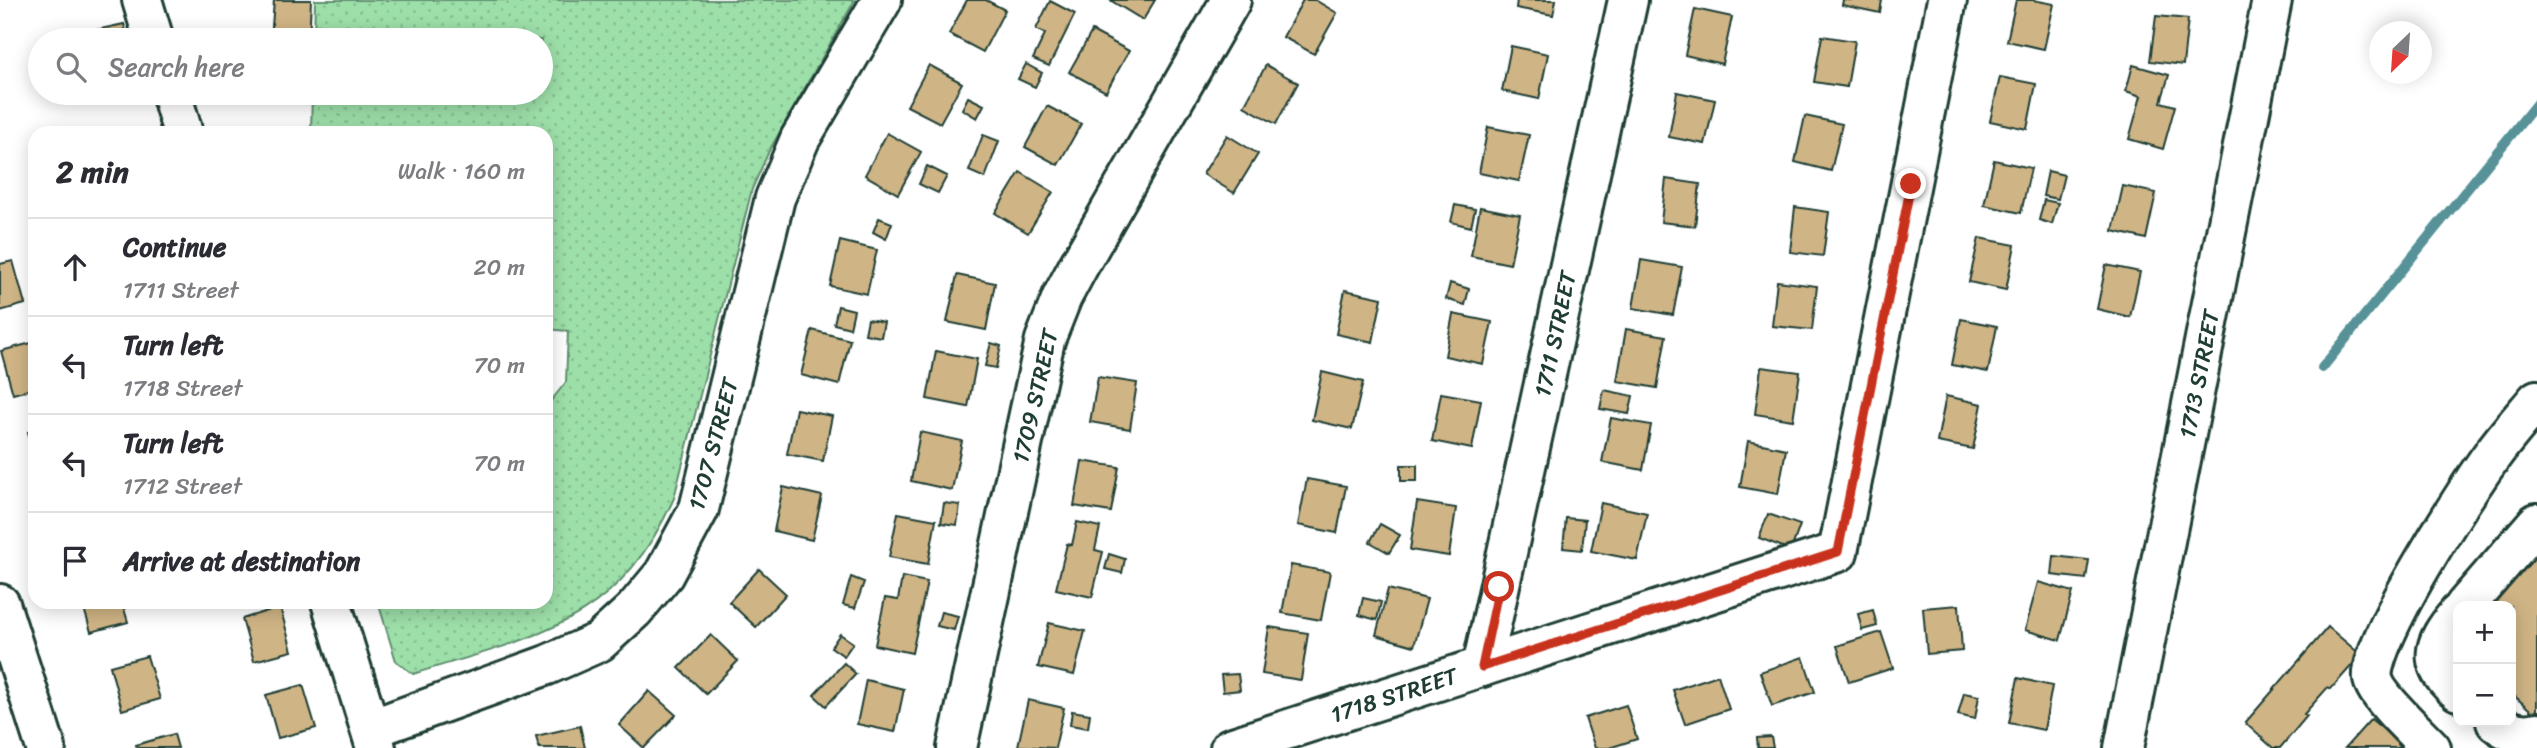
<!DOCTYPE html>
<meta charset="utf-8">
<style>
:root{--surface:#fff;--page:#f7f7f7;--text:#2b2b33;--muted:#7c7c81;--line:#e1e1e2}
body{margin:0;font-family:Sriracha,sans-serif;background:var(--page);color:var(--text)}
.controls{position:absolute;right:21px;bottom:21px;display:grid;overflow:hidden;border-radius:14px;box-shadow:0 4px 18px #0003}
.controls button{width:63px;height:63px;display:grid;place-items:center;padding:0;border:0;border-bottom:2px solid var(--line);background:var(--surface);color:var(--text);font:35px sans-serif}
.compass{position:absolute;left:2369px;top:21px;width:63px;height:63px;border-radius:50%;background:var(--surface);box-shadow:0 4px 18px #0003;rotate:205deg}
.stop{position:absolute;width:21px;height:21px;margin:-16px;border:5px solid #c8321e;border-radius:50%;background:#fff}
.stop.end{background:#c8321e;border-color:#fff;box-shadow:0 2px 7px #0008}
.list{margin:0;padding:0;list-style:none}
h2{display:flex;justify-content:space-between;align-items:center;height:91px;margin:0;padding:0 28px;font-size:30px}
h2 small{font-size:23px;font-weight:400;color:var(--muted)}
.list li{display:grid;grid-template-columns:46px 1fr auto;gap:21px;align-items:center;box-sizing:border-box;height:98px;padding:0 28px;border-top:2px solid var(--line)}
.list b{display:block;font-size:26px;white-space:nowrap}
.list p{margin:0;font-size:23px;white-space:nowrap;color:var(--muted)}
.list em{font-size:23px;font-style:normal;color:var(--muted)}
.icon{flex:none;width:38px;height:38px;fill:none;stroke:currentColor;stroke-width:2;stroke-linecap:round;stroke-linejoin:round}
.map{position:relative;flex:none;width:2537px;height:748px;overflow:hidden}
.search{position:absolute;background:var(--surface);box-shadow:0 4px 18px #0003;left:28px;top:28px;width:525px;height:77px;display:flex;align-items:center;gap:18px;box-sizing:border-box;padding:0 24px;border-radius:38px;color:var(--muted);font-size:26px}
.panel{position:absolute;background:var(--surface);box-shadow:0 4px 18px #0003;left:28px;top:126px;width:525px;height:483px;border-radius:21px}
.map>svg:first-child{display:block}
.grass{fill:url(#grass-dots);stroke:#5e8e6e;stroke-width:2}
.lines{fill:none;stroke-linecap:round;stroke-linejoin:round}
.stream{stroke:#579298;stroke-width:10}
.building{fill:#cfb485;stroke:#1f3d34;stroke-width:2}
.minor-casing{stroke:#1f3d34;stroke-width:44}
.minor{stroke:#fff;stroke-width:38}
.route{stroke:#c8321e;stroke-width:9}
.labels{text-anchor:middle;stroke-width:7;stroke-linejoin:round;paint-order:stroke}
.street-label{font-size:23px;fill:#1f3d34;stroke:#fff}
</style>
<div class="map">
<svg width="2537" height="748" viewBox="0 0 2537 748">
<defs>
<pattern id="grass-dots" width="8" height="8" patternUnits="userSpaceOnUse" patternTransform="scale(1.75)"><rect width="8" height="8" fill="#9ddfa9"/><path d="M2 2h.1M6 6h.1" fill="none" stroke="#87c092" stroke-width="1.8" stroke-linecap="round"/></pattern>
</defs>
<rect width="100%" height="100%" fill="#fff"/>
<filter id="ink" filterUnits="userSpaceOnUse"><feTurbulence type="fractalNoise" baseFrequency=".0143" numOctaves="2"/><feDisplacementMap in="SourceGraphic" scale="14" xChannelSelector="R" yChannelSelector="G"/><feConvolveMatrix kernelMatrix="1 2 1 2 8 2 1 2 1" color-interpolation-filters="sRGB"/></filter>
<g filter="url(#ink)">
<path class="grass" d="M315 0H855L769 151 752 189 674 498C617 626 535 636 413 674L396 661 378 602H546V407L566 382 568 331 546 329V133H311L312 93H541V40H314Z"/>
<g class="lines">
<path class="stream" d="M2322 368 2537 103"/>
</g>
<g class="building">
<path d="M274 0H311L309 40H271Z"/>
<path d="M967 0H986L1005 10 983 52 949 34Z"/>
<path d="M1110 0H1155L1143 20Z"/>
<path d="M1303 0H1315L1337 13 1314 54 1283 37Z"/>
<path d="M1517 0H1556L1553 15 1516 8Z"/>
<path d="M1843 0H1882L1880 13 1842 5Z"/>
<path d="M2016 0H2033L2054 4 2044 49 2007 41Z"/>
<path d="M1050 1 1075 14 1049 66 1033 59 1045 34 1036 29Z"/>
<path d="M1695 9 1732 17 1722 64 1685 55Z"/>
<path d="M2156 16 2188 19 2183 65 2150 61Z"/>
<path d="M124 24 128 40H99L96 30Z"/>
<path d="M1092 31 1129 51 1106 92 1069 72Z"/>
<path d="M1822 36 1855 41 1847 87 1814 82Z"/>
<path d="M1511 46 1548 54 1539 99 1502 91Z"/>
<path d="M1026 64 1042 73 1035 87 1018 79Z"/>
<path d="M929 65 962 83 940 123 907 106Z"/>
<path d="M1266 65 1298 83 1276 124 1244 106Z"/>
<path d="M2133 65 2169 75 2161 102 2175 106 2163 149 2129 139 2141 96 2126 91Z"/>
<path d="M2000 77 2036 84 2027 129 1990 121Z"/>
<path d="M1677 92 1715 100 1705 144 1669 137Z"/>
<path d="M968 97 984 105 977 118 962 109Z"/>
<path d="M1047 106 1081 124 1058 165 1025 147Z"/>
<path d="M1805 116 1842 124 1831 171 1795 162Z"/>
<path d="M1488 127 1529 135 1519 181 1479 173Z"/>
<path d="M887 133 921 152 898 194 865 175Z"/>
<path d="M983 135 999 141 985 178 969 171Z"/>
<path d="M1227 135 1258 154 1234 193 1203 174Z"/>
<path d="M1994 160 2031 168 2021 213 1984 205Z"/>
<path d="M927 166 947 176 938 193 919 184Z"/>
<path d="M2048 171 2064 175 2058 199 2043 196Z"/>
<path d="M1020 172 1053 192 1028 233 995 213Z"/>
<path d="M1666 179 1700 184 1695 226 1661 222Z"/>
<path d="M2123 186 2156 193 2146 239 2113 231Z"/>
<path d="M2044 200 2058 203 2052 224 2039 220Z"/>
<path d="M1455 205 1475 209 1471 227 1451 222Z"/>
<path d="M1480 207 1520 215 1510 264 1471 256Z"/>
<path d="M1795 207 1829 212 1823 256 1790 252Z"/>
<path d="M879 218 892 223 886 239 873 232Z"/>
<path d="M1979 238 2015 245 2006 290 1969 282Z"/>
<path d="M840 241 877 250 867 294 830 286Z"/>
<path d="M1641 260 1682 267 1673 315 1633 308Z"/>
<path d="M13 261 25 304 0 311V264Z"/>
<path d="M2106 265 2140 272 2130 317 2097 309Z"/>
<path d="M957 275 995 283 986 330 947 322Z"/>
<path d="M1777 281 1817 286 1812 330 1772 326Z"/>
<path d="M1450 283 1469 289 1465 305 1446 299Z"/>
<path d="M1345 290 1382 298 1373 342 1336 334Z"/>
<path d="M838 306 854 310 850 328 834 324Z"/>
<path d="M1453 314 1492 322 1483 364 1445 356Z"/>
<path d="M868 319 884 322 881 337 865 334Z"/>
<path d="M1961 319 1997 326 1988 372 1952 365Z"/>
<path d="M1626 329 1666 336 1657 388 1617 381Z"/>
<path d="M812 330 850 340 839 385 801 375Z"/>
<path d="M35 342V388L13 394 1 351Z"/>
<path d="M991 343 1001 346 996 368 985 366Z"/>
<path d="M936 351 977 359 968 407 927 399Z"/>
<path d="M1761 367 1800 372 1793 420 1755 414Z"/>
<path d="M1322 372 1363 382 1352 429 1312 420Z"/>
<path d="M1098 377 1137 383 1130 429 1090 422Z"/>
<path d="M1604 390 1633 396 1629 414 1600 409Z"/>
<path d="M1441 393 1481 400 1472 449 1432 441Z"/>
<path d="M1946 396 1982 404 1973 449 1937 442Z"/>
<path d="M796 409 832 416 823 461 787 454Z"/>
<path d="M1611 418 1651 425 1643 470 1602 462Z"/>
<path d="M35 430V456L28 432Z"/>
<path d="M920 432 962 441 952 490 911 481Z"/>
<path d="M1748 441 1786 449 1778 494 1740 487Z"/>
<path d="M1082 461 1119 467 1111 512 1074 506Z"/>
<rect x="1401" y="465" width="16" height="16"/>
<path d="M1307 479 1346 486 1337 533 1298 525Z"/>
<path d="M783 487 822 496 812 540 774 531Z"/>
<path d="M1417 502 1456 508 1449 556 1410 550Z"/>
<path d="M944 503 960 505 957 525 941 523Z"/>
<path d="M1601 503 1647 513 1637 560 1591 551Z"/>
<path d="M898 513 936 520 928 564 889 557Z"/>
<path d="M1768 514 1800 525 1791 550 1759 538Z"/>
<path d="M1566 518 1585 520 1582 550 1563 548Z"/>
<path d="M1077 522 1100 527 1095 550 1103 552 1092 597 1056 589 1067 544 1072 545Z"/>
<path d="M1380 524 1400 535 1389 553 1370 542Z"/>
<path d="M2537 543V716L2511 693V606H2481Z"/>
<path d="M1109 554 1125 559 1122 573 1105 569Z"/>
<path d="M2054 556 2089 560 2086 579 2052 575Z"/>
<path d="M1291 565 1330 572 1321 620 1282 613Z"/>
<path d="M759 569 786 594 756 627 729 602Z"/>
<path d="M851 577 864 582 855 608 843 605Z"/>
<path d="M902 577 927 582 912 653 875 645 885 598 898 600Z"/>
<path d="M2038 582 2073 592 2060 640 2025 630Z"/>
<path d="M1388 589 1427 599 1414 646 1376 635Z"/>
<path d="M1363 598 1381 602 1377 620 1359 615Z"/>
<path d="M82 602H122L128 622 91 632Z"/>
<path d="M1959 605 1962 651 1927 654 1923 608Z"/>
<path d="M280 607 292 651 254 661 242 619Z"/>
<path d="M1873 610 1877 626 1862 630 1858 614Z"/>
<path d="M941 612 958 616 954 630 937 626Z"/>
<path d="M1049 623 1085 631 1074 675 1038 667Z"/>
<path d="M1269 627 1308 633 1301 680 1262 674Z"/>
<path d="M2328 627 2361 655 2331 689 2328 687 2304 714 2307 716 2280 748H2273L2245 723Z"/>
<path d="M1881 632 1893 668 1849 682 1837 646Z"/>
<path d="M840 634 853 643 844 656 831 647Z"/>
<path d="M711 635 738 661 706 694 679 668Z"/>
<path d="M147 656 160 699 122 710 110 666Z"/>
<path d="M1803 657 1815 692 1772 706 1760 672Z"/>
<path d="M844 663 856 674 826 706 814 695Z"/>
<path d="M1238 674 1240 690 1223 692 1221 675Z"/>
<path d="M1718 675 1729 709 1685 724 1673 690Z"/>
<path d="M2018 678 2052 686 2044 730 2009 723Z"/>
<path d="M866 680 904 689 895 732 857 724Z"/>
<path d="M303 685 316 728 278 738 266 695Z"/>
<path d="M649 691 676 715 644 748 619 725Z"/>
<path d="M1964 693 1979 696 1975 719 1958 715Z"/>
<path d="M1028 700 1064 708 1055 748 1018 746Z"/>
<path d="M1626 705 1637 739 1609 748H1595L1585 718Z"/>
<path d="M1072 711 1090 714 1088 728 1070 725Z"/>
<path d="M2371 719 2404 747 2403 748H2345Z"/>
<path d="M580 726 585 748H539L536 736Z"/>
<path d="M174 734 178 748H137L136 745Z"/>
<path d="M1771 737 1773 748H1758L1757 738Z"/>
</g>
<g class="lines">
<g class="minor-casing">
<g id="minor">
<path d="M142 0 154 40"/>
<path d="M171 93 183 133"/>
<path d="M331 602 376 748"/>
<path d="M0 604 46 748"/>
<path d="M2465 606 2537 523"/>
<path d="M2458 614C2433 643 2426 664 2458 691"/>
<path d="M1482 667 1628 0"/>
<path d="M2496 722C2508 732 2521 736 2537 732"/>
<path d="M371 729 547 665 599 642 634 610 664 574 699 509 775 198 800 139 882 0"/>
<path d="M957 748 1045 340 1062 297 1078 267 1231 0"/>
<path d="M1230 748 1838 552 1947 0"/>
<path d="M2124 748 2272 0"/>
<path d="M2431 748C2417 733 2377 697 2373 679 2366 645 2469 486 2493 454 2507 435 2522 418 2537 400"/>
</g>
</g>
<use href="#minor" class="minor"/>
</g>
</g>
<g class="lines" filter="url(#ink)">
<path class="route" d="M1499 587 1482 667 1838 552 1911 184"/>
</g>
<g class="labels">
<g class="street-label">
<text transform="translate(1555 334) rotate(-78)" y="8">1711 STREET</text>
<text transform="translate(2199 374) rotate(-79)" y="8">1713 STREET</text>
<text transform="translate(1035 396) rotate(-77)" y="8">1709 STREET</text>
<text transform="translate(713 444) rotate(-75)" y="8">1707 STREET</text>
<text transform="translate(1394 695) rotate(-18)" y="8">1718 STREET</text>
</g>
</g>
</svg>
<div class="controls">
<button>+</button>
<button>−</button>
</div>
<svg class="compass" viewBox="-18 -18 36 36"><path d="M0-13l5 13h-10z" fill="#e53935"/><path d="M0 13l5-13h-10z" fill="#7c7c81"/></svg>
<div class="stop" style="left:1499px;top:587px"></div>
<div class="stop end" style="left:1911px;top:184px"></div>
<div class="search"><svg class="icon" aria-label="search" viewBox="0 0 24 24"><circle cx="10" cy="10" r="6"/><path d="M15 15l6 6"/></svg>Search here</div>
<section class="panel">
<h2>2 min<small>Walk · 160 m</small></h2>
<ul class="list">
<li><svg class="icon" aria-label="ahead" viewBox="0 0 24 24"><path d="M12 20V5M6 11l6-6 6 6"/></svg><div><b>Continue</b><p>1711 Street</p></div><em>20 m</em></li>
<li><svg class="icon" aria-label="left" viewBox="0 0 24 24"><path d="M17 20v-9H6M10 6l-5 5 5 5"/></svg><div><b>Turn left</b><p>1718 Street</p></div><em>70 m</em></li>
<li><svg class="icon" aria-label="left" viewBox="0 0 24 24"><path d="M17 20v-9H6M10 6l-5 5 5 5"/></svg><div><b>Turn left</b><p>1712 Street</p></div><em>70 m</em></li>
<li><svg class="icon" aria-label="arrive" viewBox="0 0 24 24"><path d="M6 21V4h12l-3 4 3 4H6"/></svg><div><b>Arrive at destination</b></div></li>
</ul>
</section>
</div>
